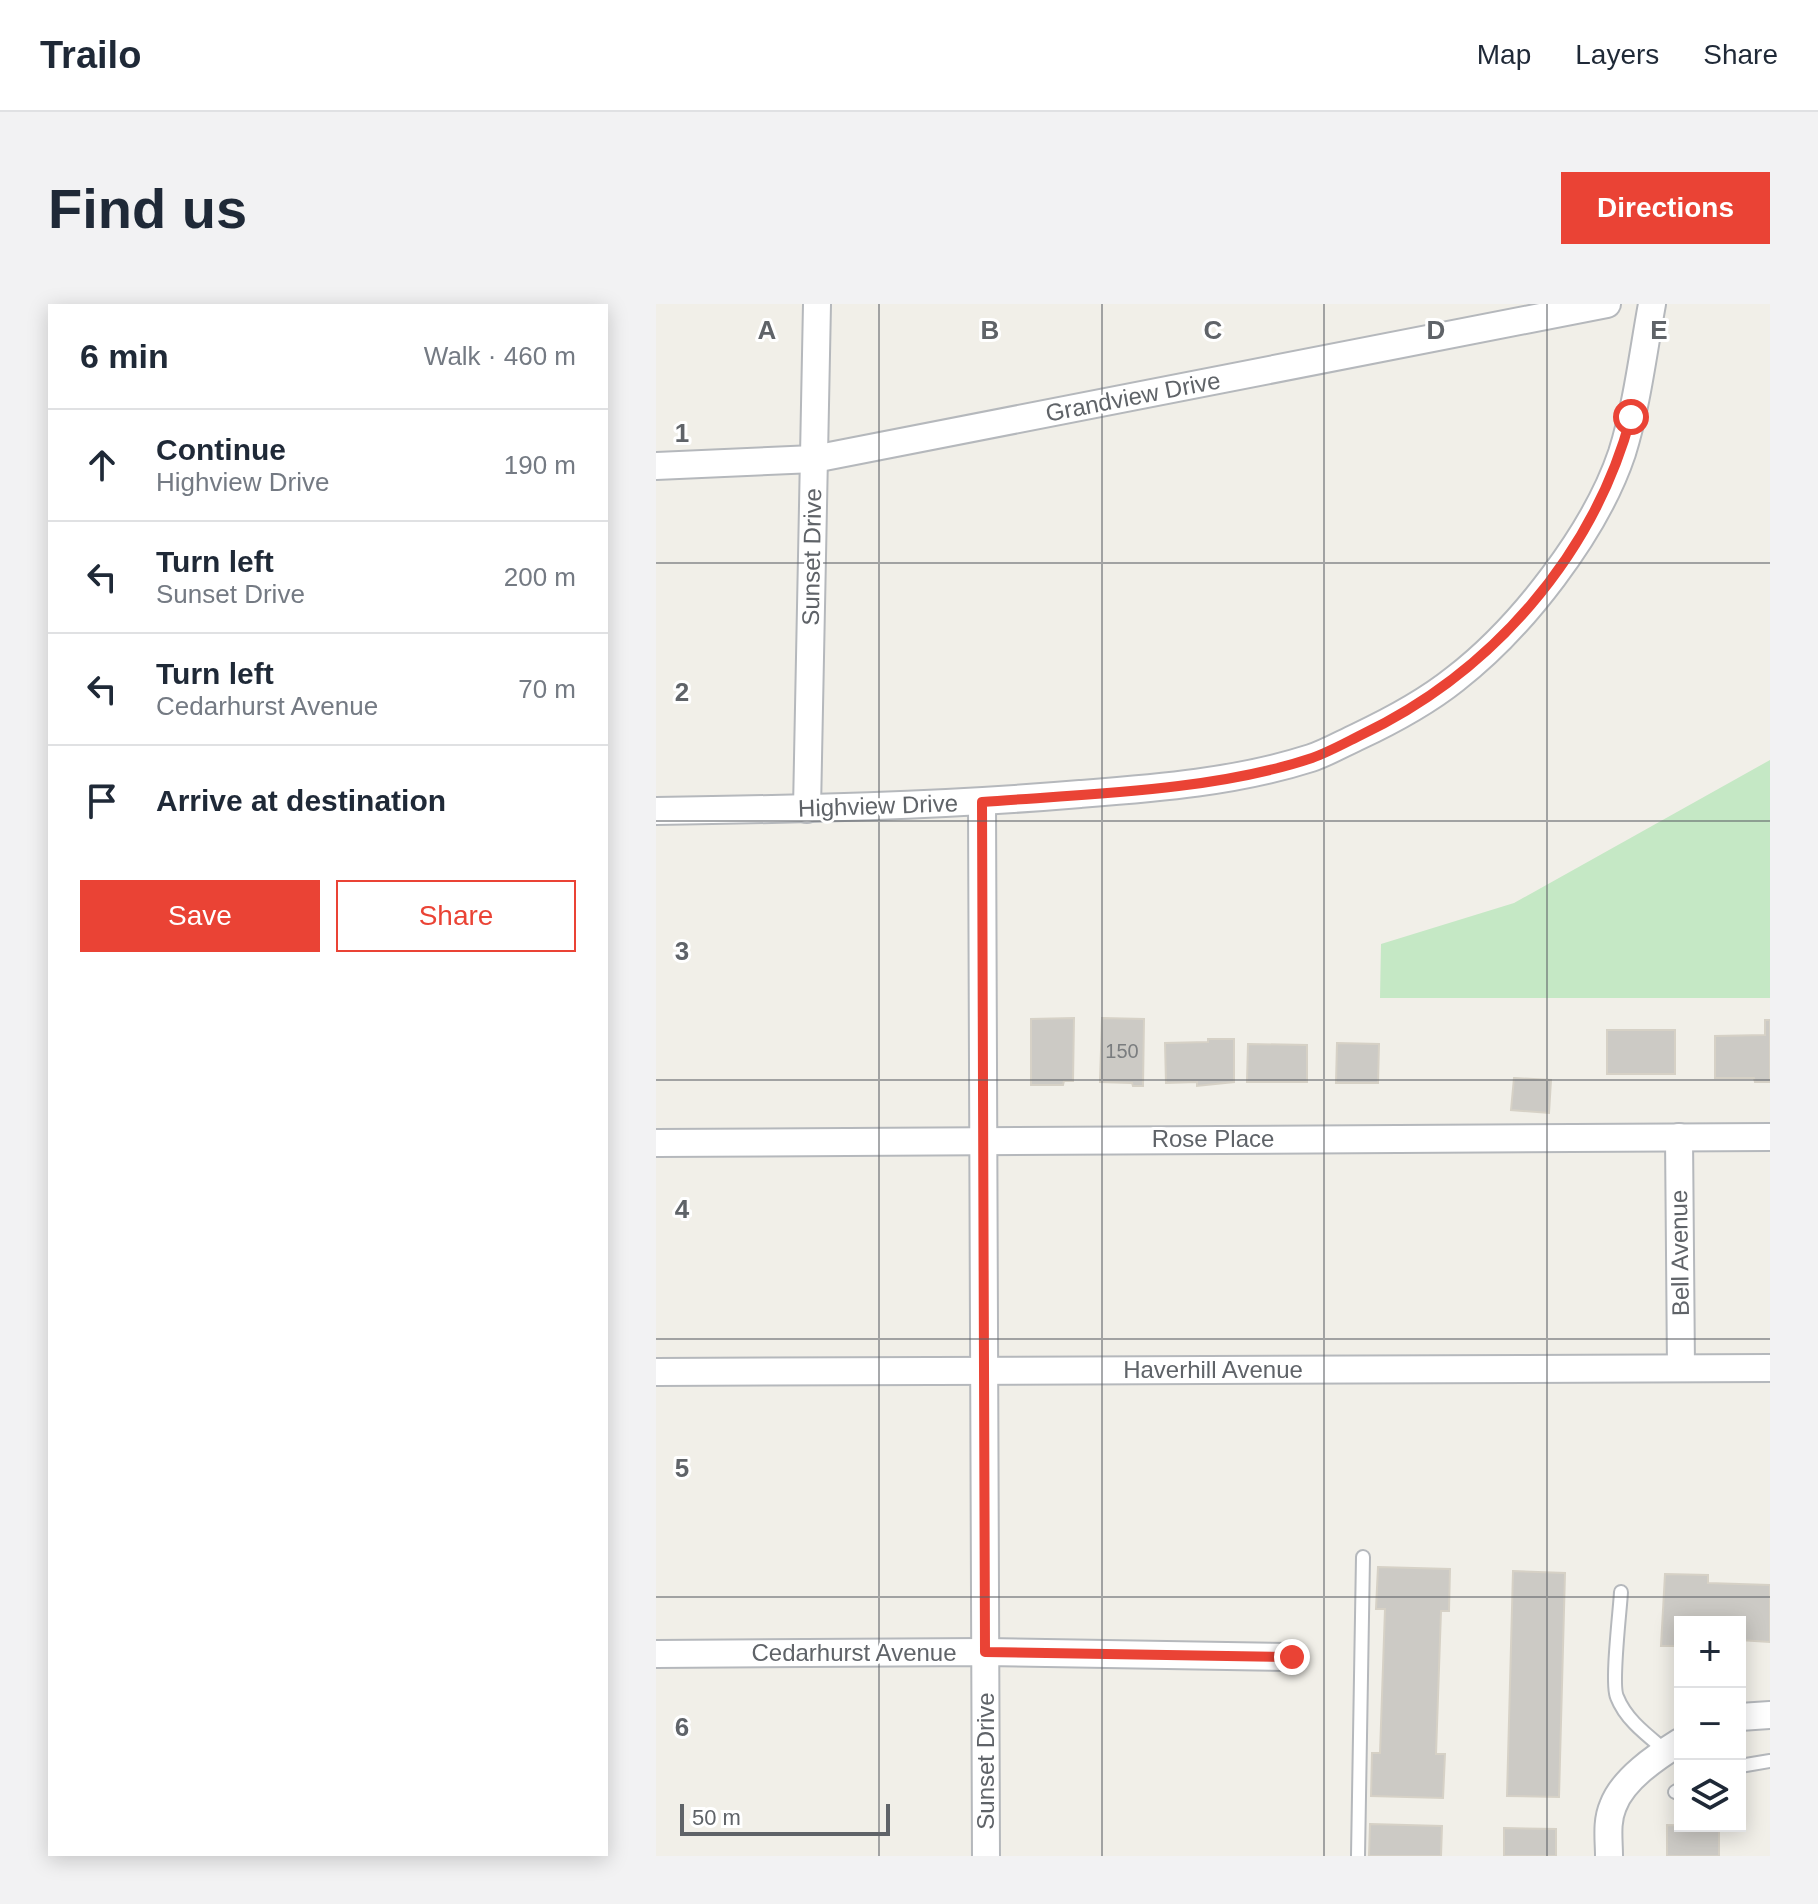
<!DOCTYPE html>
<meta charset="utf-8">
<style>
:root{--surface:#fff;--page:#f2f2f3;--text:#1f2937;--muted:#747a83;--line:#e0e1e3;--accent:#ea4335}
body{margin:0;font-family:Arial,sans-serif;background:var(--page);color:var(--text)}
.controls{position:absolute;right:24px;bottom:24px;display:grid;overflow:hidden;border-radius:0px;box-shadow:0 4px 20px #0003}
.controls button{width:72px;height:72px;display:grid;place-items:center;padding:0;border:0;border-bottom:2px solid var(--line);background:var(--surface);color:var(--text);font:40px sans-serif}
.scale{position:absolute;left:24px;bottom:20px;width:210px;box-sizing:border-box;padding-left:8px;border:4px solid #5f6368;border-top:0;font-size:22px;line-height:28px;white-space:nowrap;color:#5f6368;-webkit-text-stroke:6px #fff;paint-order:stroke}
.stop{position:absolute;width:24px;height:24px;margin:-18px;border:6px solid #ea4335;border-radius:50%;background:#fff}
.stop.end{background:#ea4335;border-color:#fff;box-shadow:0 2px 8px #0008}
.list{margin:0;padding:0;list-style:none}
h2{display:flex;justify-content:space-between;align-items:center;height:104px;margin:0;padding:0 32px;font-size:34px}
h2 small{font-size:26px;font-weight:400;color:var(--muted)}
.list li{display:grid;grid-template-columns:52px 1fr auto;gap:24px;align-items:center;box-sizing:border-box;height:112px;padding:0 32px;border-top:2px solid var(--line)}
.list b{display:block;font-size:30px;white-space:nowrap}
.list p{margin:0;font-size:26px;white-space:nowrap;color:var(--muted)}
.list em{font-size:26px;font-style:normal;color:var(--muted)}
.actions{display:flex;gap:16px;padding:24px 32px}
.actions a{flex:1;padding:18px 0;border:2px solid var(--accent);border-radius:0px;text-align:center;font-size:28px;color:var(--accent)}
.actions .main{background:var(--accent);color:#fff}
.icon{flex:none;width:44px;height:44px;fill:none;stroke:currentColor;stroke-width:2;stroke-linecap:round;stroke-linejoin:round}
.map{position:relative;flex:none;width:1114px;height:1552px;overflow:hidden;border-radius:0px}
header{display:flex;align-items:center;gap:48px;box-sizing:border-box;height:112px;padding:0 40px;background:var(--surface);border-bottom:2px solid var(--line)}
header strong{font-size:38px}
nav{display:flex;gap:44px;margin-inline-start:auto;font-size:28px}
.intro{display:flex;align-items:center;justify-content:space-between;box-sizing:border-box;height:192px;padding:0 48px}
h1{margin:0;font-size:56px}
.button{padding:20px 36px;border-radius:0px;background:var(--accent);color:#fff;font-size:28px;font-weight:700}
main{display:flex;gap:48px;padding:0 48px}
aside{flex:1;background:var(--surface);border-radius:0px;box-shadow:0 4px 20px #0003}
.map>svg:first-child{display:block}
.green{fill:#c5e8c5}
.building{fill:#cccac5;stroke:#d6d1c6;stroke-width:2}
.lines{fill:none;stroke-linecap:round;stroke-linejoin:round}
.lane-casing{stroke:#b5b8bc;stroke-width:16}
.street-casing{stroke:#b5b8bc;stroke-width:30}
.lane{stroke:#fff;stroke-width:12}
.street{stroke:#fff;stroke-width:26}
.route{stroke:#ea4335;stroke-width:10}
.grid{fill:none;stroke:#5f6368;stroke-width:2;stroke-opacity:0.55}
.labels{text-anchor:middle;stroke-width:6;stroke-linejoin:round;paint-order:stroke}
.number-label{font-size:20px;fill:#7a7d7f}
.street-label{font-size:24px;fill:#5f6368;stroke:#fff}
.grid-label{font-size:26px;text-anchor:middle;font-weight:bold;fill:#5f6368;stroke:#fff;stroke-width:6;stroke-linejoin:round;paint-order:stroke}
</style>
<header>
<strong>Trailo</strong>
<nav><a>Map</a><a>Layers</a><a>Share</a></nav>
</header>
<div class="intro"><h1>Find us</h1><a class="button">Directions</a></div>
<main>
<aside>
<h2>6 min<small>Walk · 460 m</small></h2>
<ul class="list">
<li><svg class="icon" aria-label="ahead" viewBox="0 0 24 24"><path d="M12 20V5M6 11l6-6 6 6"/></svg><div><b>Continue</b><p>Highview Drive</p></div><em>190 m</em></li>
<li><svg class="icon" aria-label="left" viewBox="0 0 24 24"><path d="M17 20v-9H6M10 6l-5 5 5 5"/></svg><div><b>Turn left</b><p>Sunset Drive</p></div><em>200 m</em></li>
<li><svg class="icon" aria-label="left" viewBox="0 0 24 24"><path d="M17 20v-9H6M10 6l-5 5 5 5"/></svg><div><b>Turn left</b><p>Cedarhurst Avenue</p></div><em>70 m</em></li>
<li><svg class="icon" aria-label="arrive" viewBox="0 0 24 24"><path d="M6 21V4h12l-3 4 3 4H6"/></svg><div><b>Arrive at destination</b></div></li>
</ul>
<div class="actions"><a class="main">Save</a><a>Share</a></div>
</aside>
<div class="map">
<svg width="1114" height="1552" viewBox="0 0 1114 1552">
<rect width="100%" height="100%" fill="#f1efe8"/>
<path class="green" d="M1114 456V694H724L725 640 858 599Z"/>
<g class="building">
<path d="M418 714 417 777H408L407 781H375V715Z"/>
<path d="M446 714 488 715 487 782H477L476 779 444 778Z"/>
<path d="M1109 716H1114V778H1099L1098 774H1059V732L1109 731Z"/>
<rect x="951" y="726" width="68" height="44"/>
<path d="M552 735H578V778L541 782V778L510 779 509 739 552 738Z"/>
<path d="M681 739 723 740 722 779H680Z"/>
<path d="M592 740 651 741V778H591Z"/>
<path d="M858 774 895 776 893 809 855 806Z"/>
<path d="M722 1263 794 1265 793 1307H785L780 1450H789L787 1494 715 1492 716 1449H724L729 1305H720Z"/>
<path d="M857 1267 909 1269 903 1493 851 1492Z"/>
<path d="M1009 1270 1052 1271V1279L1114 1281V1338L1084 1336V1318H1024V1342H1005Z"/>
<path d="M714 1520 786 1522 785 1552H713Z"/>
<path d="M1011 1521 1063 1522V1552H1011Z"/>
<path d="M848 1524 900 1525V1552H848Z"/>
</g>
<g class="lines">
<g class="lane-casing">
<g id="lane">
<path d="M965 1288C964 1307 955 1380 961 1393 970 1416 991 1431 1010 1447"/>
<path d="M1084 1462 1114 1457"/>
<path d="M1019 1488 1024 1485"/>
<path d="M702 1552 707 1253"/>
</g>
</g>
<g class="street-casing">
<g id="street">
<path d="M0 162 158 155 951 0"/>
<path d="M326 498 330 1552"/>
<path d="M151 505 161 0"/>
<path d="M0 507C142 505 283 502 424 490 501 484 580 478 655 454 670 449 686 440 701 433 735 417 769 399 799 375 865 324 939 229 966 149 981 101 987 49 996 0"/>
<path d="M1023 833 1025 1064"/>
<path d="M0 839 1114 833"/>
<path d="M0 1068 1114 1064"/>
<path d="M0 1350 329 1348 636 1353"/>
<path d="M1084 1413 1114 1411"/>
<path d="M953 1552C953 1536 950 1518 957 1502 967 1475 1000 1453 1024 1438"/>
</g>
</g>
<use href="#lane" class="lane"/>
<use href="#street" class="street"/>
</g>
<g class="lines">
<path class="route" d="M636 1353 329 1348 326 498C430 490 558 487 656 454 673 448 689 439 705 431 835 369 937 253 975 113"/>
</g>
<path class="grid" d="M223 0V1552M446 0V1552M668 0V1552M891 0V1552M0 259H1114M0 517H1114M0 776H1114M0 1035H1114M0 1293H1114"/>
<g class="labels">
<g class="number-label">
<text x="466" y="754">150</text>
</g>
<g class="street-label">
<text transform="translate(477 93) rotate(-11)" y="8">Grandview Drive</text>
<text transform="translate(156 253) rotate(-89)" y="8">Sunset Drive</text>
<text transform="translate(222 502) rotate(-2)" y="8">Highview Drive</text>
<text x="557" y="843">Rose Place</text>
<text transform="translate(1024 949) rotate(-91)" y="8">Bell Avenue</text>
<text x="557" y="1074">Haverhill Avenue</text>
<text x="198" y="1357">Cedarhurst Avenue</text>
<text transform="translate(330 1457) rotate(-90)" y="8">Sunset Drive</text>
</g>
</g>
<g class="grid-label">
<text x="111" y="35">A</text>
<text x="334" y="35">B</text>
<text x="557" y="35">C</text>
<text x="780" y="35">D</text>
<text x="1003" y="35">E</text>
<text x="26" y="138">1</text>
<text x="26" y="397">2</text>
<text x="26" y="656">3</text>
<text x="26" y="914">4</text>
<text x="26" y="1173">5</text>
<text x="26" y="1432">6</text>
</g>
</svg>
<div class="controls">
<button>+</button>
<button>−</button>
<button><svg class="icon" aria-label="layers" viewBox="0 0 24 24"><path d="M12 4l9 5-9 5-9-5zM3 14l9 5 9-5"/></svg></button>
</div>
<div class="scale">50 m</div>
<div class="stop" style="left:975px;top:113px"></div>
<div class="stop end" style="left:636px;top:1353px"></div>
</div>
</main>
